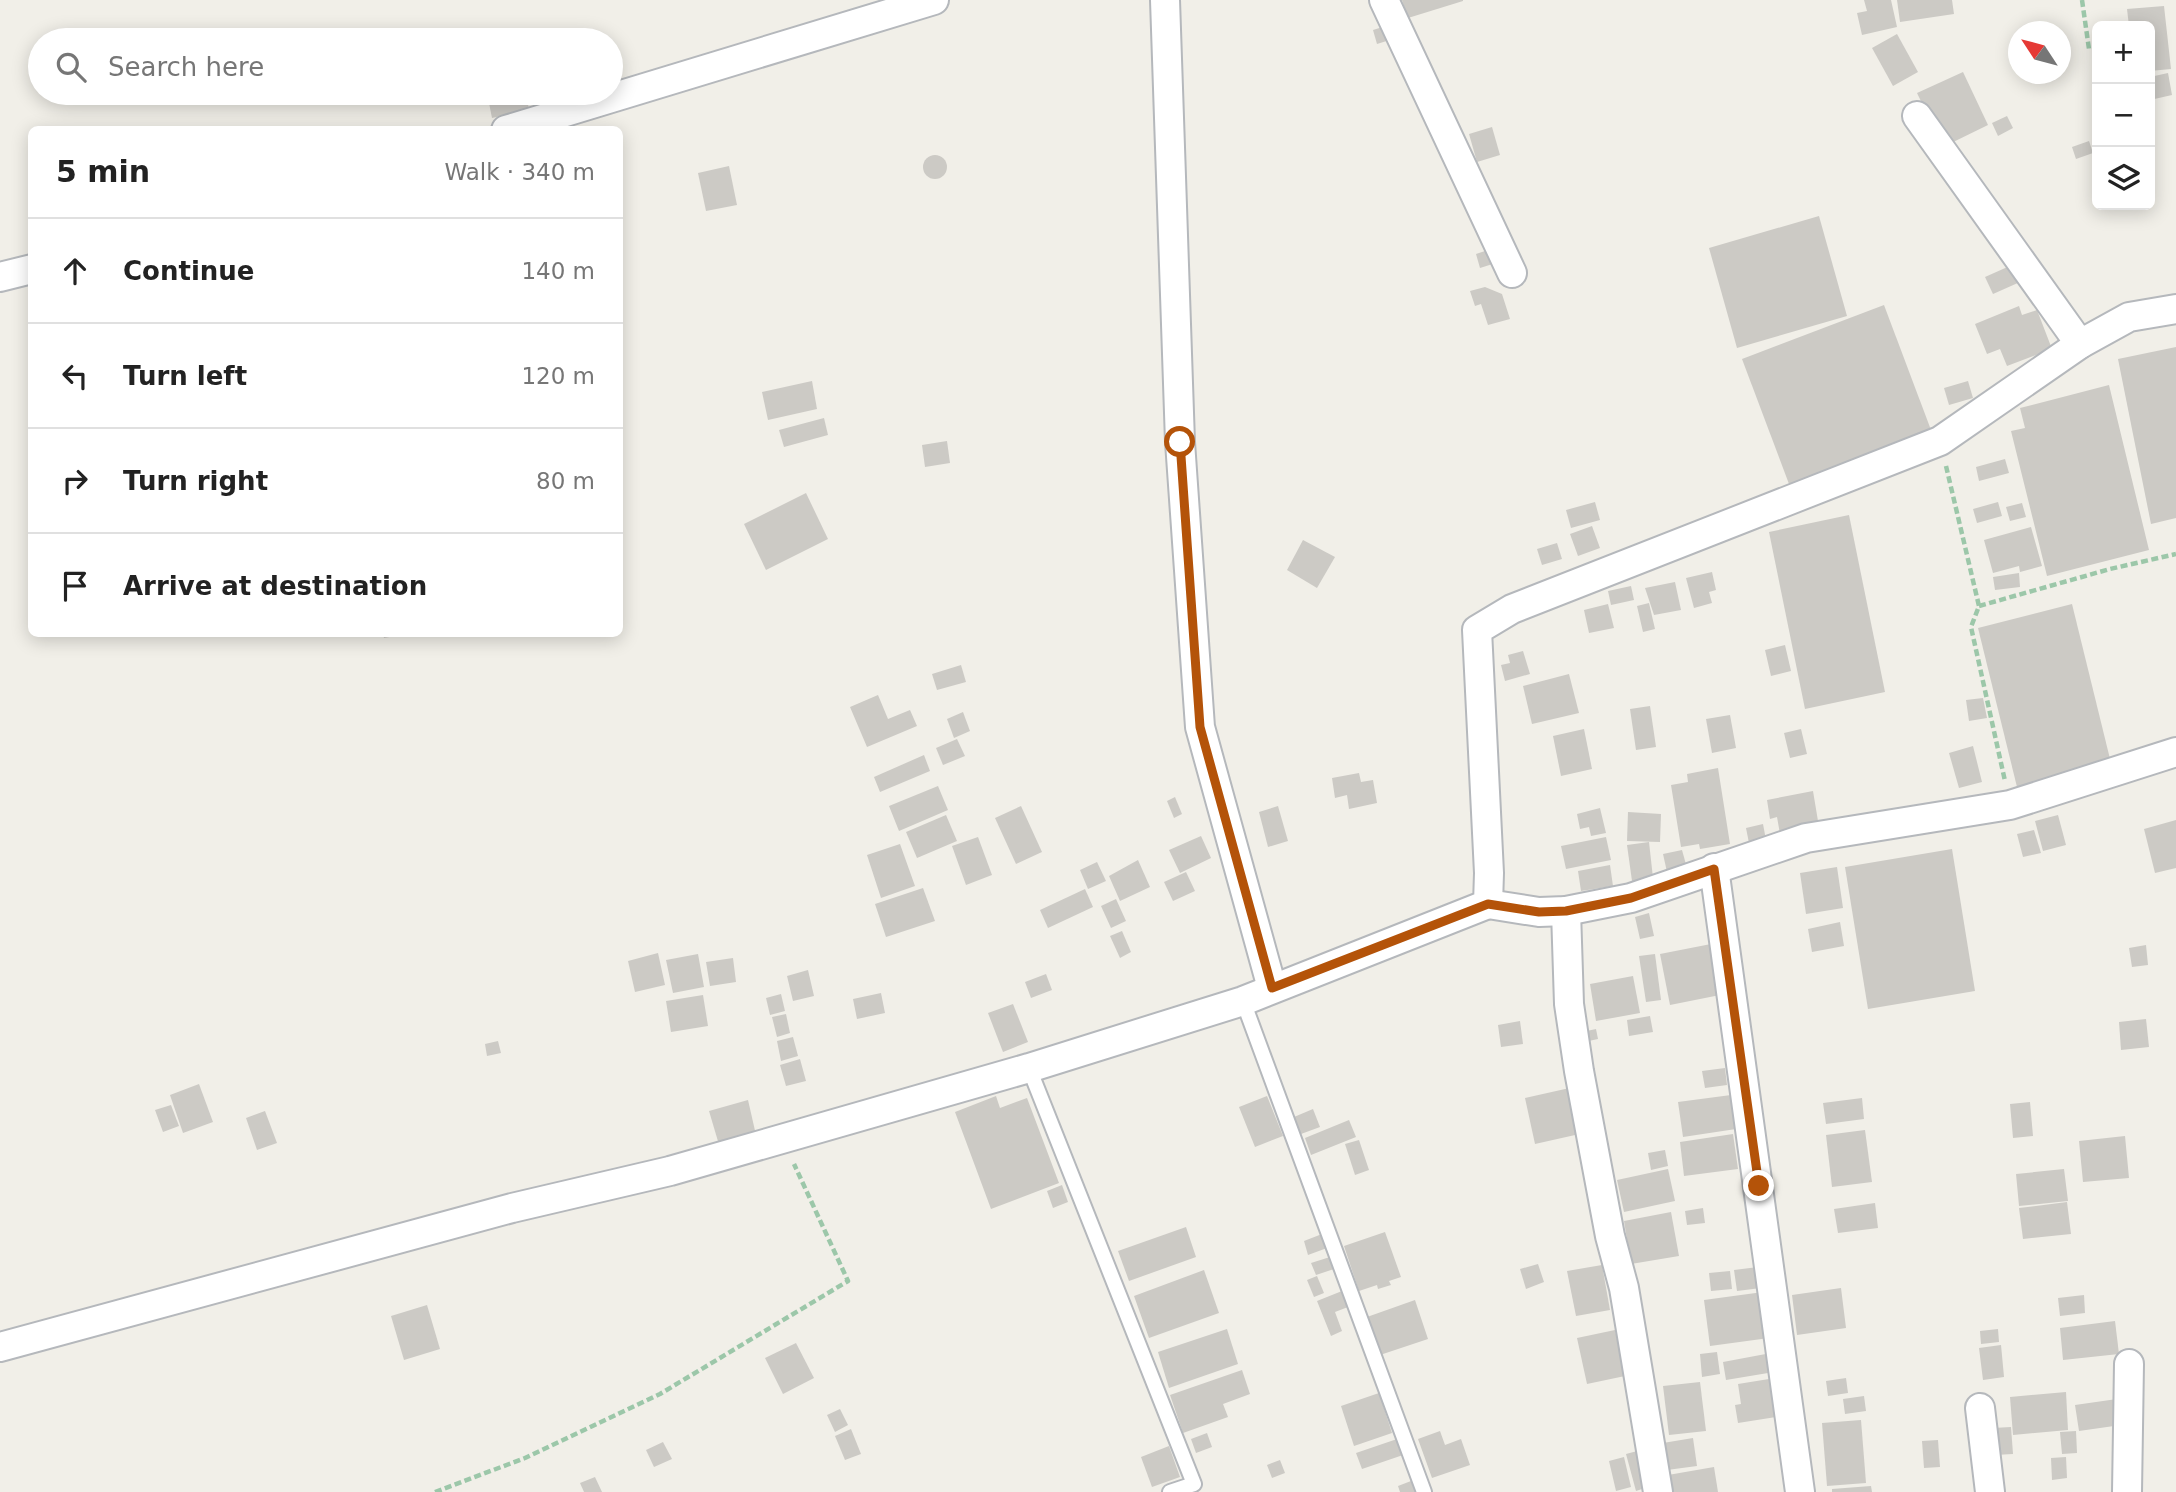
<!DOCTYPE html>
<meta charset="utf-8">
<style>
:root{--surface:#fff;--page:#f6f6f6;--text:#222;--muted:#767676;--line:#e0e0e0}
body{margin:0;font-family:"DejaVu Sans",sans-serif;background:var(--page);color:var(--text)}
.controls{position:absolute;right:21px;top:21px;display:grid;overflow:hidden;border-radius:10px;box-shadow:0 4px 18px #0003}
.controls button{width:63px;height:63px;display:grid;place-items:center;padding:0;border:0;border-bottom:2px solid var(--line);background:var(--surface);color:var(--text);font:35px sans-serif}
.compass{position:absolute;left:2008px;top:21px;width:63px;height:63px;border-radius:50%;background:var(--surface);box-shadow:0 4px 18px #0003;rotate:306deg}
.stop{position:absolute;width:21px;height:21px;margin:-16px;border:5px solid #b45309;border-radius:50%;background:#fff}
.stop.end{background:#b45309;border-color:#fff;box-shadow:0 2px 7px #0008}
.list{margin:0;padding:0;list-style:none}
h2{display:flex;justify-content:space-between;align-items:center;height:91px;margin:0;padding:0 28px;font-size:30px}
h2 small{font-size:23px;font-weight:400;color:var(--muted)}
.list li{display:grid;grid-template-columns:46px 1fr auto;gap:21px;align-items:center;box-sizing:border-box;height:105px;padding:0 28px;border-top:2px solid var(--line)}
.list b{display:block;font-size:26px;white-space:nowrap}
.list em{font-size:23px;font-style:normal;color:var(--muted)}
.icon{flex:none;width:38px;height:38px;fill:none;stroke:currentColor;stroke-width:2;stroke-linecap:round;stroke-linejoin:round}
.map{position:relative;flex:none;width:2176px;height:1492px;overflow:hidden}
.search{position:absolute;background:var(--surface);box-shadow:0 4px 18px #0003;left:28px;top:28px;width:595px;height:77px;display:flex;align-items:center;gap:18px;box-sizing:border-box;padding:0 24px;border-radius:38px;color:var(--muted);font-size:26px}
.panel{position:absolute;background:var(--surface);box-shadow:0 4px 18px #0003;left:28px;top:126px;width:595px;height:511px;border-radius:10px}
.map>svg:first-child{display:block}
.building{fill:#cccac5}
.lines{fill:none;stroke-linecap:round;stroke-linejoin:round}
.lane-casing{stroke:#b5b8bc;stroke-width:18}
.street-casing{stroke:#b5b8bc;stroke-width:32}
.path{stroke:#9cc7a9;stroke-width:4.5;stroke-dasharray:7 3.5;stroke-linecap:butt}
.lane{stroke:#fff;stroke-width:14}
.street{stroke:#fff;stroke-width:28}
.route{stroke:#b45309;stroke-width:9}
</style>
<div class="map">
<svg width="2176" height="1492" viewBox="0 0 2176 1492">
<rect width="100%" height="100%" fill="#f1efe8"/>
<g class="building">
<path d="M1402 0H1463V1L1408 18Z"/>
<path d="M1864 0H1891L1897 27 1862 35 1857 13 1867 11Z"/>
<path d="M1897 0H1952L1954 14 1900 22Z"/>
<path d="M2164 6 2171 69 2150 71V26H2129L2127 9Z"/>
<path d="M1389 25 1393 39 1377 44 1373 30Z"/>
<path d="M1897 34 1918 72 1893 86 1872 48Z"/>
<path d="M1963 72 1988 125 1943 147 1917 93Z"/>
<path d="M2168 73 2172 95 2150 100V77Z"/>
<path d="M487 93H526L529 110 492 118Z"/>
<path d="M2007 116 2013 128 1998 136 1992 123Z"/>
<path d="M1492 127 1500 155 1477 162 1469 134Z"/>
<path d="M2089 141 2093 153 2076 159 2072 147Z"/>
<circle cx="935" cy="167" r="12"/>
<path d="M729 166 737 205 706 211 698 173Z"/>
<path d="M1819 216 1847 316 1737 348 1709 248Z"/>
<path d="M1494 248 1499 262 1480 268 1476 254Z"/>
<path d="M2012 265 2020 282 1993 294 1985 277Z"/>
<path d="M1485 287 1502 294 1510 319 1488 325 1481 304 1475 306 1470 291Z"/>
<path d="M1884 305 1931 430 1789 484 1742 359Z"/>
<path d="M2019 306 2022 315 2037 310 2052 349 2007 366 2000 349 1987 354 1975 324Z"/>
<path d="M2176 347V518L2151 524 2118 359Z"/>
<path d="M812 381 817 409 768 420 762 392Z"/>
<path d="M1968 381 1973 398 1949 405 1944 388Z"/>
<path d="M2109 385 2149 550 2047 576 2011 431 2025 428 2020 408Z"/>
<path d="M824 418 828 435 784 447 779 430Z"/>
<path d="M947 441 950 463 925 467 922 445Z"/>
<path d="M2005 459 2009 473 1979 481 1976 467Z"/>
<path d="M806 493 828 539 766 570 744 524Z"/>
<path d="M1595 502 1600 520 1571 528 1566 510Z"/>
<path d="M1998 502 2002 516 1977 523 1973 509Z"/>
<path d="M2022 503 2026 517 2010 521 2006 507Z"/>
<path d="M1849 515 1885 692 1805 709 1769 532Z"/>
<path d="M1592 526 1600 548 1578 556 1570 534Z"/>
<path d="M2031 527 2042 566 2020 572 2019 566 1993 573 1984 540Z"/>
<path d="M1303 540 1335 557 1317 588 1287 570Z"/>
<path d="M1557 543 1562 559 1542 565 1537 549Z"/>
<path d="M1712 572 1716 590 1709 592 1712 603 1694 608 1686 578Z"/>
<path d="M2019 573 2020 587 1995 590 1993 577Z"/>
<path d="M1675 582 1681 610 1654 615 1645 588Z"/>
<path d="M1631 586 1634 600 1611 605 1608 591Z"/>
<path d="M1649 603 1655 629 1643 632 1637 606Z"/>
<path d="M1608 604 1614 628 1589 633 1584 610Z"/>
<path d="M2072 604 2111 763 2017 787 1978 628Z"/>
<path d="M383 634H400V635L384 638Z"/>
<path d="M1785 645 1791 671 1771 676 1765 650Z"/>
<path d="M1523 651 1530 674 1505 681 1501 665 1510 663 1508 655Z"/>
<path d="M961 665 966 682 937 690 932 674Z"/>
<path d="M1569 674 1579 713 1532 724 1523 686Z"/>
<path d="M878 695 888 719 910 710 917 726 867 747 850 707Z"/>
<path d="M1983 698 1987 718 1969 721 1966 700Z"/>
<path d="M1650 706 1656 747 1636 750 1630 709Z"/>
<path d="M963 712 970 731 954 738 947 719Z"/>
<path d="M1730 715 1736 748 1712 753 1706 719Z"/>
<path d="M1584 729 1592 769 1561 776 1553 736Z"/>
<path d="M1801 729 1807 754 1790 758 1784 733Z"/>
<path d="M957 739 965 756 943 765 936 748Z"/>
<path d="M1973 746 1982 782 1959 788 1949 753Z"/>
<path d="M924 755 930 771 880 792 874 777Z"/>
<path d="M1718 768 1730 844 1700 849 1699 844 1681 847 1671 785 1688 782 1687 774Z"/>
<path d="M1359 773 1361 782 1373 780 1377 803 1349 809 1347 795 1335 798 1332 778Z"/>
<path d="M938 786 948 810 899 831 889 806Z"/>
<path d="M1813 791 1819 827 1780 834 1777 817 1770 819 1767 800Z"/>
<path d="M1175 797 1182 814 1174 818 1167 801Z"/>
<path d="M1021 806 1042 852 1016 864 995 818Z"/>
<path d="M1278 806 1288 841 1268 847 1259 812Z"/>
<path d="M1600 808 1606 833 1591 836 1589 827 1580 829 1577 814Z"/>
<path d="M1628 812 1661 814 1660 842 1627 841Z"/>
<path d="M946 815 957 841 917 858 906 832Z"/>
<path d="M2058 815 2066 845 2043 851 2035 821Z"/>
<path d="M2176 820V868L2155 873 2144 829Z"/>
<path d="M1763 824 1766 840 1749 843 1746 828Z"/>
<path d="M2034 830 2041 853 2023 857 2017 834Z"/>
<path d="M1201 836 1211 858 1180 873 1169 850Z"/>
<path d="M978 837 992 875 966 885 952 846Z"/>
<path d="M1606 837 1611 860 1566 869 1561 846Z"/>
<path d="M1649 842 1653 878 1632 881 1627 845Z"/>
<path d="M900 844 915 886 881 898 867 855Z"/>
<path d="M1952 849 1975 991 1868 1009 1845 867Z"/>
<path d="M1682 850 1687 868 1667 872 1663 854Z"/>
<path d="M1138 860 1150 887 1120 901 1109 876Z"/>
<path d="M1097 862 1106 881 1088 889 1080 870Z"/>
<path d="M1610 865 1613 886 1581 891 1578 871Z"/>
<path d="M1837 867 1843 908 1806 914 1800 873Z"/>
<path d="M1186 872 1195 891 1173 901 1164 882Z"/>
<path d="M923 888 935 921 886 937 875 904Z"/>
<path d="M1085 889 1093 907 1048 928 1040 910Z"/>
<path d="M1116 899 1126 921 1111 928 1101 906Z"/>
<path d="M1649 913 1654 936 1640 939 1635 917Z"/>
<path d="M1840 922 1844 946 1812 952 1808 929Z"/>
<path d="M1122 931 1131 952 1120 958 1110 936Z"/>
<path d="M1711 944 1720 995 1670 1005 1660 954Z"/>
<path d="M2146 945 2148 965 2132 967 2129 948Z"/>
<path d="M658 953 665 985 635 992 628 961Z"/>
<path d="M698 954 704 987 673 993 666 960Z"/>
<path d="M1655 954 1661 1000 1646 1002 1639 956Z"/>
<path d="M733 958 736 982 710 986 706 962Z"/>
<path d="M808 970 814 996 793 1001 787 976Z"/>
<path d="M1046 974 1052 990 1031 998 1025 982Z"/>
<path d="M1633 976 1640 1013 1596 1021 1590 984Z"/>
<path d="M881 993 885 1013 857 1019 853 999Z"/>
<path d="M781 994 785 1011 770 1015 766 998Z"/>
<path d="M703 995 708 1026 671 1032 666 1001Z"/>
<path d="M1013 1004 1028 1042 1003 1052 988 1013Z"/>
<path d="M786 1014 790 1033 777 1037 772 1017Z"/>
<path d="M1650 1016 1653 1032 1629 1036 1627 1020Z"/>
<path d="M2146 1019 2149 1047 2121 1050 2119 1022Z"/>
<path d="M1520 1021 1523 1044 1501 1047 1498 1025Z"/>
<path d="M1596 1029 1598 1039 1584 1042 1582 1032Z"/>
<path d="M793 1037 798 1056 781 1061 777 1041Z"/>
<path d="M498 1041 501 1053 487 1056 485 1044Z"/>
<path d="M800 1059 806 1081 786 1086 780 1065Z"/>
<path d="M1725 1068 1727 1085 1705 1088 1702 1071Z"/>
<path d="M199 1084 213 1122 183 1133 170 1095Z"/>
<path d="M1574 1087 1584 1133 1535 1144 1525 1098Z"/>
<path d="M1731 1095 1736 1129 1683 1137 1678 1102Z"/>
<path d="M996 1096 1000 1108 1027 1098 1059 1183 991 1209 955 1112Z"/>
<path d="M1267 1096 1283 1136 1255 1147 1239 1107Z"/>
<path d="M1862 1098 1864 1119 1826 1124 1823 1103Z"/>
<path d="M748 1100 756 1135 720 1148 709 1111Z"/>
<path d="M2030 1102 2033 1136 2013 1138 2010 1104Z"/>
<path d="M171 1105 179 1126 163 1132 155 1110Z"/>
<path d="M1313 1109 1320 1127 1301 1134 1294 1117Z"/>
<path d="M265 1111 277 1143 257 1150 246 1118Z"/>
<path d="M1349 1120 1356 1137 1311 1155 1305 1138Z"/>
<path d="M1865 1130 1872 1182 1832 1187 1826 1135Z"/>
<path d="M1733 1134 1738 1169 1684 1176 1680 1142Z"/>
<path d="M2125 1136 2129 1178 2083 1182 2079 1141Z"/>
<path d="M1359 1140 1369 1170 1355 1175 1345 1144Z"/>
<path d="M1665 1150 1668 1166 1651 1170 1648 1153Z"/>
<path d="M1668 1169 1675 1201 1624 1212 1617 1180Z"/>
<path d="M2064 1169 2068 1201 2019 1206 2016 1174Z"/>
<path d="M1062 1185 1068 1202 1053 1208 1047 1191Z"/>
<path d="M2067 1202 2071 1234 2023 1239 2019 1208Z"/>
<path d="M1875 1203 1878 1228 1838 1233 1834 1209Z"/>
<path d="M1703 1208 1705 1223 1687 1225 1685 1211Z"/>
<path d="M1671 1212 1679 1256 1631 1264 1624 1221Z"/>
<path d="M1186 1227 1196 1257 1129 1281 1118 1251Z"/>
<path d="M1385 1232 1401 1277 1389 1281 1391 1285 1378 1289 1377 1285 1359 1291 1344 1246Z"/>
<path d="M1322 1234 1327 1248 1308 1255 1304 1241Z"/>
<path d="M1330 1257 1334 1269 1316 1275 1311 1263Z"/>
<path d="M1538 1264 1544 1282 1526 1289 1520 1269Z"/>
<path d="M1602 1265 1610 1310 1576 1316 1567 1271Z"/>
<path d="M1758 1267 1761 1288 1737 1291 1734 1270Z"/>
<path d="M1204 1270 1219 1313 1149 1338 1134 1296Z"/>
<path d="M1730 1271 1732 1289 1711 1291 1709 1273Z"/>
<path d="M1317 1276 1324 1293 1314 1297 1307 1280Z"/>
<path d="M1841 1288 1846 1328 1797 1335 1792 1295Z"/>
<path d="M1342 1291 1348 1307 1335 1312 1342 1331 1331 1336 1317 1301Z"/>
<path d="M1763 1292 1769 1338 1710 1346 1704 1300Z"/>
<path d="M2084 1295 2085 1313 2060 1316 2058 1298Z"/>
<path d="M1415 1300 1428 1339 1380 1355 1367 1317Z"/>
<path d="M427 1305 440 1349 404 1360 391 1316Z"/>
<path d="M2115 1321 2119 1354 2063 1360 2060 1328Z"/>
<path d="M1227 1329 1238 1364 1169 1388 1158 1352Z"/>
<path d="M1998 1329 1999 1342 1981 1344 1980 1331Z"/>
<path d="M1615 1330 1625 1376 1587 1384 1577 1338Z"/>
<path d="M796 1343 814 1378 783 1394 765 1358Z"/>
<path d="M2001 1345 2004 1377 1983 1380 1979 1348Z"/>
<path d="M1717 1352 1720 1374 1702 1377 1700 1354Z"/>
<path d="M1771 1353 1774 1372 1726 1380 1723 1362Z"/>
<path d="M1242 1370 1250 1394 1223 1404 1228 1417 1183 1433 1170 1395Z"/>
<path d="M1846 1378 1848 1393 1828 1396 1826 1381Z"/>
<path d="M1769 1379 1776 1417 1738 1423 1735 1405 1741 1404 1738 1384Z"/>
<path d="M1700 1382 1706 1431 1669 1435 1663 1386Z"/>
<path d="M2066 1392 2068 1430 2013 1435 2010 1397Z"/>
<path d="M1379 1393 1392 1433 1354 1446 1341 1406Z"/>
<path d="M1864 1396 1866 1411 1845 1414 1843 1399Z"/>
<path d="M2117 1399 2121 1425 2079 1431 2075 1405Z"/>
<path d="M840 1409 848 1425 835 1432 827 1415Z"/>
<path d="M1861 1420 1866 1483 1827 1486 1822 1423Z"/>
<path d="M2011 1427 2013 1454 1995 1455 1993 1428Z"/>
<path d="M851 1429 861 1454 845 1460 835 1436Z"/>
<path d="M1440 1431 1445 1445 1461 1439 1470 1465 1432 1478 1418 1439Z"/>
<path d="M2076 1431 2077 1453 2062 1454 2060 1432Z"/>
<path d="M1207 1433 1212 1447 1196 1453 1191 1439Z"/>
<path d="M1400 1438 1406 1454 1362 1469 1356 1453Z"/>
<path d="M1693 1438 1697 1466 1667 1470 1663 1443Z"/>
<path d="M1938 1440 1940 1467 1924 1468 1922 1441Z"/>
<path d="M663 1442 672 1459 654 1467 646 1450Z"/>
<path d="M1169 1446 1180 1477 1152 1487 1141 1457Z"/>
<path d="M1641 1450 1651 1486 1636 1491 1626 1454Z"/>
<path d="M1624 1457 1631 1487 1616 1491 1609 1461Z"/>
<path d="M2066 1457 2067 1478 2052 1480 2051 1458Z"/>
<path d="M1280 1460 1285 1473 1272 1478 1267 1465Z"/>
<path d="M1714 1467 1718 1492H1671L1668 1475Z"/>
<path d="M595 1477 602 1492H584L580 1483Z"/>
<path d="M1411 1481 1415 1492H1400L1398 1486Z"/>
<path d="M1871 1486 1872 1492H1832V1489Z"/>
</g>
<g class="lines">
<g class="lane-casing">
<g id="lane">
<path d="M1243 1001 1424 1492"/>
<path d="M1029 1068 1194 1484 1170 1492"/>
</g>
</g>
<g class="street-casing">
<g id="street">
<path d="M1165 0 1180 442 1200 727 1272 988"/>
<path d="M1384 0 1512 273"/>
<path d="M1917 116 2080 344"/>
<path d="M506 130 934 0"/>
<path d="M0 277 32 269"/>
<path d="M1714 868 1800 1492"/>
<path d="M1488 904 1539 912 1566 911 1631 898 1806 838 2010 805 2176 752"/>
<path d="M1566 911 1569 1004 1579 1071 1610 1236 1624 1288 1658 1492"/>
<path d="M0 1347 512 1208 670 1171 1029 1068 1243 1001 1488 904 1489 873 1477 630 1512 609 1940 441 2080 344 2129 317 2176 309"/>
<path d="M1980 1408 1990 1492"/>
<path d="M2127 1492 2129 1364"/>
</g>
</g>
<g class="path">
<path d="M2082 0 2089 49"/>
<path d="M1946 466 1979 606 1971 627 2005 781"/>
<path d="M1979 606 2110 569 2176 554"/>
<path d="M435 1492 525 1458 660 1394 848 1281 794 1164"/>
</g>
<use href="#lane" class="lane"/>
<use href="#street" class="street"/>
</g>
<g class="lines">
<path class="route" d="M1180 442 1200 727 1272 988 1488 904 1539 912 1566 911 1631 898 1714 869 1759 1186"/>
</g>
</svg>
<div class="controls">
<button>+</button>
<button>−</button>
<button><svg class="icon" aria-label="layers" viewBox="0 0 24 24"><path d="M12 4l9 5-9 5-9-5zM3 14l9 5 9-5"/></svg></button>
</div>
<svg class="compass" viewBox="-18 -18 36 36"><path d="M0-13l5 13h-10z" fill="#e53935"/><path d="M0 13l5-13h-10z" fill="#767676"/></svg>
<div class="stop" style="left:1180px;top:442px"></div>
<div class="stop end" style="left:1759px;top:1186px"></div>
<div class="search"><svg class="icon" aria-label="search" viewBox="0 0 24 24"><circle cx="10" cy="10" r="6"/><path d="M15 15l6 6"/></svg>Search here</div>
<section class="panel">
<h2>5 min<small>Walk · 340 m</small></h2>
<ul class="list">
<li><svg class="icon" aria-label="ahead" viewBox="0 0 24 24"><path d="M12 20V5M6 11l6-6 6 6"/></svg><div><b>Continue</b></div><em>140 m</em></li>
<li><svg class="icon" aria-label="left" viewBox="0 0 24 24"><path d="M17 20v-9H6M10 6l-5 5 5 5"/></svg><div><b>Turn left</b></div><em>120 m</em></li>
<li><svg class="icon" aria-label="right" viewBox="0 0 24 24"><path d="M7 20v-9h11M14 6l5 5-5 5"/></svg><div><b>Turn right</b></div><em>80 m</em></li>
<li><svg class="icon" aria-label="arrive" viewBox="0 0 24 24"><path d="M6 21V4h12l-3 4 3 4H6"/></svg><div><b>Arrive at destination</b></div></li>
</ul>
</section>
</div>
